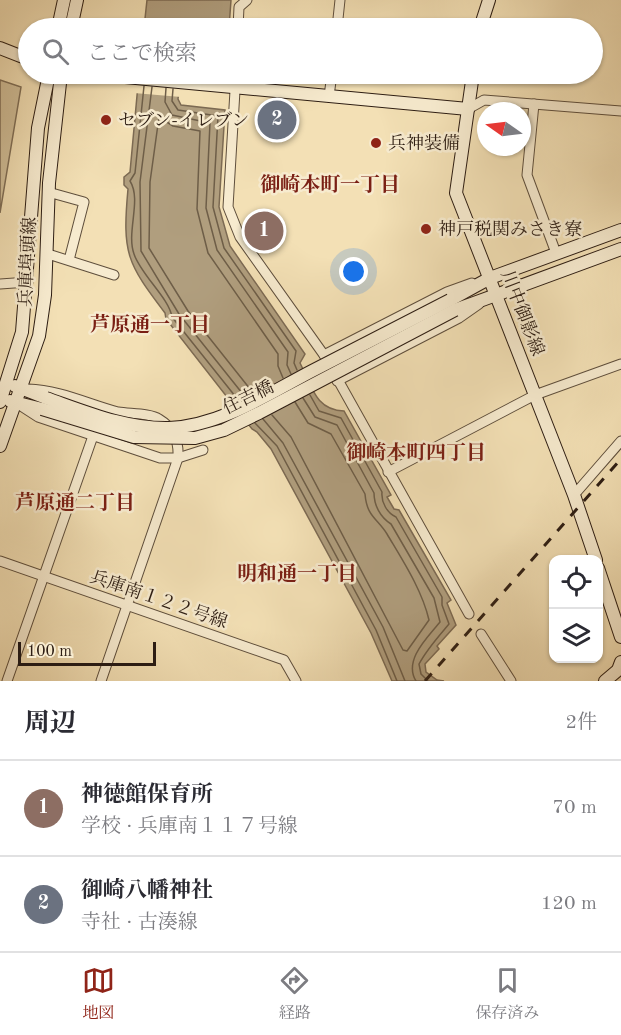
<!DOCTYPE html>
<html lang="ja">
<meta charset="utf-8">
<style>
:root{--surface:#fff;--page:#f7f7f7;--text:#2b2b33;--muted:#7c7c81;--line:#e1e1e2;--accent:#8f2418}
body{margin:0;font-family:"Old Standard TT","Noto Serif JP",serif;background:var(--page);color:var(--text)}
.controls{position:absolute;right:18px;bottom:18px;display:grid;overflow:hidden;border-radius:12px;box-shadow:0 2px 4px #0004}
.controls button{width:54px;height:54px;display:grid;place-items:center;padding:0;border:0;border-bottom:2px solid var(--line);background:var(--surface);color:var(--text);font:30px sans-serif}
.compass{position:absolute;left:477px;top:102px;width:54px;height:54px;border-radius:50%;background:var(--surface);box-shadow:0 2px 4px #0004;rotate:284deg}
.scale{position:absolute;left:18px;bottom:15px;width:138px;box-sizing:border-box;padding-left:6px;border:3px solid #2d1d13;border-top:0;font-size:16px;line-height:21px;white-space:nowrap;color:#2d1d13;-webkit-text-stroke:4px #f7ebcf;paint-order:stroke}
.you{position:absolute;left:354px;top:272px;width:21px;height:21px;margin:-15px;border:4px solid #fff;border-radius:50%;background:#1a73e8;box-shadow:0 0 0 9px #1a73e833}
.badge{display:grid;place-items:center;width:39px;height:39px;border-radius:50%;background:var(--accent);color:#fff;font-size:20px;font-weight:700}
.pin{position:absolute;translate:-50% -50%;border:3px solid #fff;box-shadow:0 2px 6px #0006}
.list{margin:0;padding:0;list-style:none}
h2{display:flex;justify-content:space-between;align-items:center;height:78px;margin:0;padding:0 24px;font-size:26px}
h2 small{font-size:20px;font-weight:400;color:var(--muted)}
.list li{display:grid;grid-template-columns:39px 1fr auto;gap:18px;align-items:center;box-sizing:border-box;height:96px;padding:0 24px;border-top:2px solid var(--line)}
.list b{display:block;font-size:22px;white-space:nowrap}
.list p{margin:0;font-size:20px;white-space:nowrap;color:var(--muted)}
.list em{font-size:20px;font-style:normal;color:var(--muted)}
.icon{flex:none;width:33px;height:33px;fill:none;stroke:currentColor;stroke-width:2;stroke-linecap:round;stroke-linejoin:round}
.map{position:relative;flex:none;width:621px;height:681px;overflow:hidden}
.search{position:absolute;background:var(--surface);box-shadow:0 2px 4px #0004;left:18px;right:18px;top:18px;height:66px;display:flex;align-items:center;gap:15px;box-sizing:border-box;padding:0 21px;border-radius:33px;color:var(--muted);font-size:22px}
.sheet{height:270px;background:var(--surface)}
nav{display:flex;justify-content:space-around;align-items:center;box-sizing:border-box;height:84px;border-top:2px solid var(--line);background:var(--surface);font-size:16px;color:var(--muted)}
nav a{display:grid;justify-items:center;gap:3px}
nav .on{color:var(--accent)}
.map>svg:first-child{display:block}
.green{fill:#d1bf99;stroke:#7f6e56;stroke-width:1.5}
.water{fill:#b09e7e;stroke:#7c6a53;stroke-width:1.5}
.pier{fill:#f3e0b5}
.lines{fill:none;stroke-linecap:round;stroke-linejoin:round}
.shore{stroke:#6e5e48;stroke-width:1.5}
.street-casing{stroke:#5e4e3c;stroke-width:11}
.secondary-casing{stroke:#2d1d13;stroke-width:14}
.street{stroke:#f7ebcf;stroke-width:9}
.secondary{stroke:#f7ebcf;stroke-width:12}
.rail{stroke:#2d1d13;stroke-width:3;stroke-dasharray:10 10;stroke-linecap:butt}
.secondary-bridge-casing{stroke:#2d1d13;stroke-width:14;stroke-linecap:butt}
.secondary-bridge{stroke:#f7ebcf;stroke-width:12}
.poi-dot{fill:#8f2418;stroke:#f7ebcf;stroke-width:2}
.labels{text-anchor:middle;stroke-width:5;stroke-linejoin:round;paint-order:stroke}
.poi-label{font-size:18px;fill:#2d1d13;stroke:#f7ebcf;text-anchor:start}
.street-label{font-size:18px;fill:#2d1d13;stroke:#f7ebcf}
.neighbourhood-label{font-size:20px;font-weight:bold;fill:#7a1f14;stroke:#f7ebcf}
</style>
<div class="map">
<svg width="621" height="681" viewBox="0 0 621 681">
<rect width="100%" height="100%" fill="#f3e0b5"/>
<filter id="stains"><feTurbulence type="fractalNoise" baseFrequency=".00333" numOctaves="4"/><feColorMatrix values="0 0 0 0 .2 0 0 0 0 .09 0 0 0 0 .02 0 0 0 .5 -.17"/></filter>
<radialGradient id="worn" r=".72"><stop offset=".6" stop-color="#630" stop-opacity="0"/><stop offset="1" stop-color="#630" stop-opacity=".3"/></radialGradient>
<path class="green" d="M0 80 21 87 0 213Z"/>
<g class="water">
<path d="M147 0H231L229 28H144Z"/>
<path d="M139 74H181L178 99 181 105 225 110 219 207 230 246 305 354 300 363C312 386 315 410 344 411L391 495 387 497 394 509 399 510 451 600 447 603 456 625 437 646 439 649 425 664 426 672 437 680 444 681H392L371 633 271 449 257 432 252 429 166 319 165 313C127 263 122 254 128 189L124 185V177L130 172Z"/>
</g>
<path class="pier" d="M136 74H184L181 97 134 93Z"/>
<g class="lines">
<g class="shore">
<path d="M144 86 135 173 130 181C142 200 126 232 134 254 141 275 169 298 172 317L239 401"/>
<path d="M152 87 140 182 141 251 179 314 246 398"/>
<path d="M166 88 165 102 172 115 210 123 206 208 217 250 288 352 287 365 291 374"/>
<path d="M173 89 172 101 178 110 218 116 213 207 224 248 296 351 294 363 297 370"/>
<path d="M254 394 188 311 149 248 150 182 159 117 173 126 200 131 197 209 208 253 278 354V366L283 378"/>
<path d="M310 395 319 411 341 418 382 492C381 502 387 513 396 517L442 597V605L449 624C438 637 427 649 419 664L421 674 428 681"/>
<path d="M303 398 315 417 337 425 374 493C374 505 380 517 391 524L434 598 440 622C428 637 403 660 416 681"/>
<path d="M272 415 291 437 403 650 407 651 429 620C422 590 403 561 387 534 377 518 367 517 365 494L331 434 308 423 295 402"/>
<path d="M263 419 283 443 383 627 405 681"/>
<path d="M255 423 277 446 376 630 397 681"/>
</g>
<g class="street-casing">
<g id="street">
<path d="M238 28 239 7 247 0"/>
<path d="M337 28 340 0"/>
<path d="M236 74 228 207 240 237 324 355 469 614"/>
<path d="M329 96 332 74"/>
<path d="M534 104 527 175 556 253"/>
<path d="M468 109 484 100 621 111"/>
<path d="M48 192 84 202 69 260"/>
<path d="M48 254 114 275"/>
<path d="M0 284 28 282"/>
<path d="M324 355 447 292 472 283"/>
<path d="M337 381 459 318 479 304"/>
<path d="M28 389C60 390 88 404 118 412 130 414 150 413 159 419 174 428 179 442 178 458L101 681"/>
<path d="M21 406 38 417 160 458H178L203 450"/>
<path d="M388 472 535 395 621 364"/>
<path d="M574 495 621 441"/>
<path d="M0 561 284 660 296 681"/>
<path d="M481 634 511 681"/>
<path d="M7 681 93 436"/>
</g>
</g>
<g class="secondary-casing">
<g id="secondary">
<path d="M58 28 64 0"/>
<path d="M71 28 77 0"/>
<path d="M480 28 489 0"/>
<path d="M0 48 28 59"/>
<path d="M93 74 468 109"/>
<path d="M473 74 456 193 574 495 596 560"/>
<path d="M450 300 490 278 621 230"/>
<path d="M455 310 621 249"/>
<path d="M15 386 46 398"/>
<path d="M10 401 42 409"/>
<path d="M0 402 22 332 38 128 49 74"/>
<path d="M0 446 39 336 45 295 49 183 61 74"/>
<path d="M598 568 621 637"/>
<path d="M605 681 618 670 621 662"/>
</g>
</g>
<use href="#street" class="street"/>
<use href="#secondary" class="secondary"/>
<path class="rail" d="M425 681 621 459"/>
<g class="secondary-bridge-casing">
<g id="secondary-bridge">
<path d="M46 398C86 412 126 429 169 428 220 426 268 394 312 371 358 347 404 324 450 300"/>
<path d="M42 409 134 437 195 438 224 430 259 413 455 310"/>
</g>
</g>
<use href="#secondary-bridge" class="secondary-bridge"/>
</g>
<g class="poi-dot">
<circle cx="106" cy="120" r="6"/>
<circle cx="376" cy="143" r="6"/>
<circle cx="426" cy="229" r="6"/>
</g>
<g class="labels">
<g class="poi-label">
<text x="118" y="126">セブン-イレブン</text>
<text x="388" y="149">兵神装備</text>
<text x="438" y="235">神戸税関みさき寮</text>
</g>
<g class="street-label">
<text transform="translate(27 262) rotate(-87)" y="6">兵庫埠頭線</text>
<text transform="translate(523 313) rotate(69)" y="6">川中御影線</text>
<text transform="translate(248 397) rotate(-26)" y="6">住吉橋</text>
<text transform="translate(159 599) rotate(19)" y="6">兵庫南１２２号線</text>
</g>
<g class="neighbourhood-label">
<text x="330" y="191">御崎本町一丁目</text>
<text x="150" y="331">芦原通一丁目</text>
<text x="416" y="459">御崎本町四丁目</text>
<text x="75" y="509">芦原通二丁目</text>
<text x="297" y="580">明和通一丁目</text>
</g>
</g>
<rect width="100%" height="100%" filter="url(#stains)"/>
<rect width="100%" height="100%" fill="url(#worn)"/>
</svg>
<div class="controls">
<button><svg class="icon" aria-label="locate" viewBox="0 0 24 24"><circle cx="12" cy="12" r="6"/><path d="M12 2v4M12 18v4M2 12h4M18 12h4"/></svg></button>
<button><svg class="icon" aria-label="layers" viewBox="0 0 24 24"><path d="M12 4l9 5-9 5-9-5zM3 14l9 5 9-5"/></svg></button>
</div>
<svg class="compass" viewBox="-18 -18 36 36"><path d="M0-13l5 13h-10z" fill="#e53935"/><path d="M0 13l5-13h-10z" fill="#7c7c81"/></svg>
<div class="scale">100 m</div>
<div class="you"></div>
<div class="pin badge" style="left:264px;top:231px;background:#8d6e63">1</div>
<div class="pin badge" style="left:277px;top:120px;background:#6b7280">2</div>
<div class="search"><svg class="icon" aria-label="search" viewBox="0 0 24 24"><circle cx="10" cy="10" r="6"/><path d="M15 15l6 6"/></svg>ここで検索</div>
</div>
<section class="sheet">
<h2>周辺<small>2件</small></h2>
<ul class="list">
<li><span class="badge" style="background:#8d6e63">1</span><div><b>神徳館保育所</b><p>学校 · 兵庫南１１７号線</p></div><em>70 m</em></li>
<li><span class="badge" style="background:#6b7280">2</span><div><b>御崎八幡神社</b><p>寺社 · 古湊線</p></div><em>120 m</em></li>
</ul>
</section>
<nav>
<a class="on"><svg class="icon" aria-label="map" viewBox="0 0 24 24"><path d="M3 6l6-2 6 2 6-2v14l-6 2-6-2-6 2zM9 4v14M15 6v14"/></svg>地図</a>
<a><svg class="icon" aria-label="directions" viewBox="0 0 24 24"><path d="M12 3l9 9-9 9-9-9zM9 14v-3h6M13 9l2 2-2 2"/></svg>経路</a>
<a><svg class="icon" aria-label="saved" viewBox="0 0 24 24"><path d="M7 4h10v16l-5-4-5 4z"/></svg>保存済み</a>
</nav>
